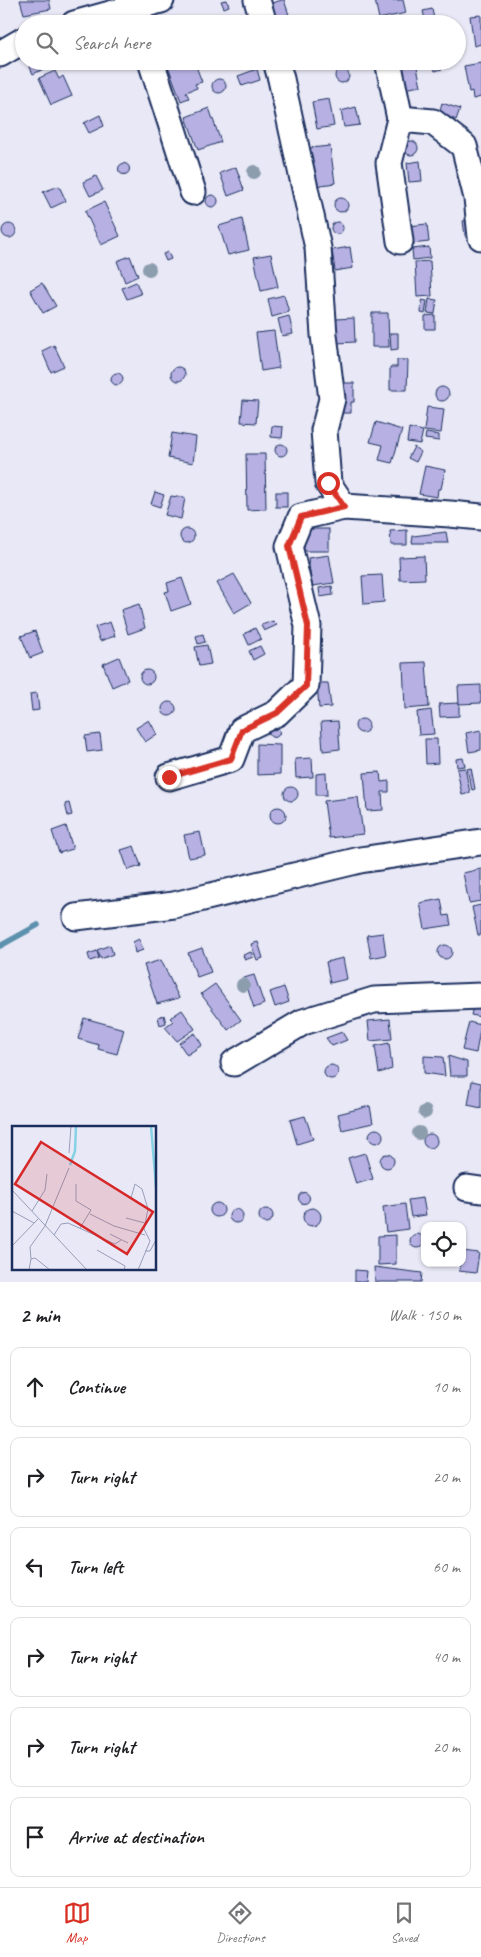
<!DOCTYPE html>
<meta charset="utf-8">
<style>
:root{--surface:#fff;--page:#f6f6f6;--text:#202124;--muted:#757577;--line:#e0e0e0;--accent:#d93025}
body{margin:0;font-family:Caveat,sans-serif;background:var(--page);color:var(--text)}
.controls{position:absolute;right:15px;bottom:15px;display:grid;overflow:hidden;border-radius:10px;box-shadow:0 1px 4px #0004}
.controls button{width:45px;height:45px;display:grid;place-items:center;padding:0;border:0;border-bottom:1px solid var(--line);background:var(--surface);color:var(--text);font:25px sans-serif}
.stop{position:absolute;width:15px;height:15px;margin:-11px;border:4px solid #d93025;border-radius:50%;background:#fff}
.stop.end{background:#d93025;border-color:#fff;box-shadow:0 1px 5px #0008}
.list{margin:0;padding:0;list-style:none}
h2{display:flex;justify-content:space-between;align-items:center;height:65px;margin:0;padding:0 20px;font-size:21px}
h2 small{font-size:16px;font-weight:400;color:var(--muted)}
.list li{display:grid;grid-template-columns:32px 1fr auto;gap:15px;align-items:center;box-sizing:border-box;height:80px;margin:0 10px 10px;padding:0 10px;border:1px solid var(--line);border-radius:10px}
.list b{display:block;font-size:19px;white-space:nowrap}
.list em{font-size:16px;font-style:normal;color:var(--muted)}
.icon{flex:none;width:28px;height:28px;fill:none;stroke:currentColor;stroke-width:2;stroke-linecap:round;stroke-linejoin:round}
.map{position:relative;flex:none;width:481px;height:1282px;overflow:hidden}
.search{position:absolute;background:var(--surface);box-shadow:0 1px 4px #0004;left:15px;right:15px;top:15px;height:55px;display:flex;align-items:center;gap:12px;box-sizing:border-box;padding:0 18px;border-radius:28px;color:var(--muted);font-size:19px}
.sheet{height:605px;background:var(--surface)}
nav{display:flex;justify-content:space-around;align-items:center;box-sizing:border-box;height:70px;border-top:1px solid var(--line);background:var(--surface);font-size:14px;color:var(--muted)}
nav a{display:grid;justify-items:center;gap:2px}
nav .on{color:var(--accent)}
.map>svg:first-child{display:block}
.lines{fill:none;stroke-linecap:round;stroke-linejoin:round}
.stream{stroke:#5b91ae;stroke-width:5.5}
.building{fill:#b6b1e2;stroke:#1b2f5e}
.minor-casing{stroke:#1b2f5e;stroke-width:29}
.minor{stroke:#fff;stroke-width:25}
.tree{fill:#8c9dae}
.route{stroke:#d93025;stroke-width:6}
.inset-river{fill:none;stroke:#85d2e4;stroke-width:2.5}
.inset-road{fill:none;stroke:#979eb9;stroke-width:1}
.view{fill:#d62828;fill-opacity:0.15;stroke:#d62828;stroke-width:2.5}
.inset-edge{fill:none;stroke:#1b2f5e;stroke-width:2.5}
</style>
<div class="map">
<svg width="481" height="1282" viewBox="0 0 481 1282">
<rect width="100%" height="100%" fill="#e9e8f6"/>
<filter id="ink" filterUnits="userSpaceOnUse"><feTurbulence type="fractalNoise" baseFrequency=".02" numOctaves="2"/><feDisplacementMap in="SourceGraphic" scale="10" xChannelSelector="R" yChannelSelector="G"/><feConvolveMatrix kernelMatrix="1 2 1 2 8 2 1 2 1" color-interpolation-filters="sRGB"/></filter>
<g filter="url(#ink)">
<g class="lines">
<path class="stream" d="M0 946 38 925"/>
</g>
<g class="building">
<path d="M20 0H49L51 9 24 14Z"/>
<path d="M227 0 229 6 224 8 221 1Z"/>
<path d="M282 0H284L292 24H270L265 5Z"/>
<path d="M375 0H403L406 13 379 19Z"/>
<path d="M432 9 435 24H426L423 11Z"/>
<path d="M481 15V44L474 46 470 16Z"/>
<path d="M171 19 173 24H155Z"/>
<path d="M27 61H58V62L33 74Z"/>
<path d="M182 61H194L202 82 195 84 197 88 186 92 189 98 181 101 168 66Z"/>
<path d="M398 61H419L420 66 417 67 421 86 403 89Z"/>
<path d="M433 61H441L442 69 435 71Z"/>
<path d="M481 63V97L473 99 472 91 469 92 464 66Z"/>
<path d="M257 69 260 80 242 86 238 76Z"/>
<circle cx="342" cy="76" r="7"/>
<path d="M55 71 59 79 63 76 72 96 51 105 39 78Z"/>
<circle cx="219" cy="86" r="7"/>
<path d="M329 99 334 126 317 129 312 102Z"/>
<path d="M442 103 460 109 456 120 439 113Z"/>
<path d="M356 107 360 125 344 127 341 111Z"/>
<path d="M209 108 221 142 198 150 186 117Z"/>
<path d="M100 115 104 126 89 133 84 123Z"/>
<circle cx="411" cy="148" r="7"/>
<path d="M330 146 335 183 315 186 310 148Z"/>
<path d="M420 161 422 181 409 182 407 163Z"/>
<circle cx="124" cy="169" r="5.5"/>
<path d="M236 167 244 190 228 196 220 173Z"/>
<path d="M96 176 103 190 90 196 83 182Z"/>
<path d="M59 186 66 201 51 208 43 192Z"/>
<circle cx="212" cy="201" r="6"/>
<circle cx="341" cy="205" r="7"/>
<path d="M104 202 120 236 101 245 85 211Z"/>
<path d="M242 219 249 250 228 255 219 226Z"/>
<path d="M470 220 472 236H465L463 221Z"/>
<circle cx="337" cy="228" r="6"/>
<path d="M427 224 429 242 411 244 408 226Z"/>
<circle cx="9" cy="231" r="7"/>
<path d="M350 247 353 268 335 271 332 250Z"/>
<path d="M429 247 430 258 413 260 412 249Z"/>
<path d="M168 252 171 259 166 261 163 254Z"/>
<path d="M271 254 278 287 261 291 254 257Z"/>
<path d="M130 256 138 276 125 282 117 261Z"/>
<path d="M430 261 432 296 417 297 415 262Z"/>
<path d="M136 282 141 294 127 299 122 288Z"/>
<path d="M42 283 56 306 43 313 30 290Z"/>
<path d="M284 295 289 312 272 317 268 299Z"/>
<path d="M429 299 437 300 435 314 427 313Z"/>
<path d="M422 300 427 301 425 314 421 313Z"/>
<path d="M372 313H388L389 347H372Z"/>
<path d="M435 315V329H425V316Z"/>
<path d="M289 316 293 334 282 336 278 319Z"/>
<path d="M354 318 355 342 337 343 336 319Z"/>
<path d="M274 331 279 368 261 371 256 333Z"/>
<path d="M390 333H398V349L391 350Z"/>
<path d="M54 345 64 366 51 372 42 351Z"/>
<path d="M397 360H408L407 390H390V367H397Z"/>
<circle cx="178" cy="374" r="7"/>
<circle cx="117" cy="379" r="6"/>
<path d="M338 383H354V402H351V413H341Z"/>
<circle cx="442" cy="394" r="7"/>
<path d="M243 400 258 401 256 423 241 422Z"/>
<path d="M427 407 444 409 441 433 424 431Z"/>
<path d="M376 422 402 430 392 463 379 460 383 445 370 442Z"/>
<path d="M272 426 283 427 282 438 271 437Z"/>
<path d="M409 428 423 431 420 444 407 442Z"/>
<path d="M172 433 196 437 193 463 168 458Z"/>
<path d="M426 433 439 435V441L425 439Z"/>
<circle cx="281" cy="450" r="6"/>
<path d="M414 447 421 452 416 462 408 458Z"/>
<path d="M246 454H265L266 509 247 510Z"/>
<path d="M425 466 445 470 441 489H438L437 497 419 494Z"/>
<path d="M155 492 164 495 160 507 151 504Z"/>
<rect x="276" y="492" width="11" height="15"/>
<path d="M171 496 185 498 181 519 165 515Z"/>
<rect x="304" y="529" width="25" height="22"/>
<circle cx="187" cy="536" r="7"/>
<path d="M407 530V545H391L390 531Z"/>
<path d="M446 532 448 543H412L413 536Z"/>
<path d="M329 555 334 583 312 586 308 558Z"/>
<path d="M424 556 425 579 400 580 399 557Z"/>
<path d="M234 574 251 603 234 613 217 583Z"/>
<path d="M382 575 384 602 364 604 362 576Z"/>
<path d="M182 578 191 604 171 611 165 592 169 591 167 583Z"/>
<path d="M332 586 333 595 320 597 319 588Z"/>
<path d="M139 604 145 628 128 634 121 610Z"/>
<path d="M273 621 277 625 264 631 261 625Z"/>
<path d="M110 622 115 636 100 641 95 627Z"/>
<path d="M255 628 261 639 249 645 244 634Z"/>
<path d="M35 631 43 653 30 658 21 636Z"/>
<path d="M203 634 205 642 198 644 196 636Z"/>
<path d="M207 645 211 664 199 666 195 647Z"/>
<path d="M260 646 264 654 253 660 249 651Z"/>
<path d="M119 657 128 680 112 687 103 664Z"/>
<path d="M426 662 429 707 405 709 403 663Z"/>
<circle cx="147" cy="677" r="7"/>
<path d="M317 683H328L331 707 319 708Z"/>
<path d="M481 685V703L459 704 458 686Z"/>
<path d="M37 693 39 710 32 711 30 694Z"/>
<circle cx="169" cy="709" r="7"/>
<path d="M459 703V716L440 717 439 704Z"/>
<path d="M431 710 434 734 419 735 417 712Z"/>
<circle cx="362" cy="726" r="7"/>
<path d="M149 720 157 734 145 742 136 728Z"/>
<path d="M338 721 340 749 323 751 321 722Z"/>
<circle cx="274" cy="732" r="5.5"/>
<path d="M481 730V750L469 752 466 733Z"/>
<path d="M100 734 102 750 87 752 85 736Z"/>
<path d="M425 739H437L438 763 426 764Z"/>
<path d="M257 744 280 745V774L257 775Z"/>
<path d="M312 758 313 777 296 778 295 759Z"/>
<path d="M463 758 465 766 457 767 456 759Z"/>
<path d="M465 768 470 793 462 795 457 769Z"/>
<path d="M471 768 475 789 472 790 467 769Z"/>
<path d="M380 772 381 782 389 781V792H382L383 810 367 811 364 773Z"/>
<path d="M326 773 327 795H316V774Z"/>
<circle cx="291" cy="794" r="7"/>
<path d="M358 797 363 834 329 838 324 801Z"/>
<path d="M69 803 72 815 68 816 65 804Z"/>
<circle cx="278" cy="815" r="8"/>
<path d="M66 826 73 849 59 853 52 831Z"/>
<path d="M200 832 205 855 189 858 184 835Z"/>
<path d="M134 846 141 866 128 870 121 850Z"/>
<path d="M481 869V901L469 903 463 873Z"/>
<path d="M441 899 444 916 449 915 451 925 425 929 420 903Z"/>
<path d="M481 905V935H478L472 907Z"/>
<path d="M383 933 386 955 371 958 367 935Z"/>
<path d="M139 939 143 950 135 953 133 942Z"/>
<path d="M258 942 263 958 257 960 251 944Z"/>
<circle cx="445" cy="952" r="7"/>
<path d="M110 945 113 954 101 959 97 950Z"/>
<path d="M202 948 211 972 197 977 188 953Z"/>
<path d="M97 951 99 958 90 961 88 954Z"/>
<path d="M251 952 253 957 245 960 243 955Z"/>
<path d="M343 958 347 979 330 983 326 962Z"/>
<path d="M161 960 179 998 157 1004 144 965Z"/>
<path d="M254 975 264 1004 254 1008 244 978Z"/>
<path d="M215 984 241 1020 228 1030 201 994Z"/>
<path d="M284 987 289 1002 275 1007 270 992Z"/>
<path d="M473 1007 481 1009V1017L471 1015Z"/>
<path d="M182 1010 195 1029 177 1041 165 1027 173 1021 170 1018Z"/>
<path d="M164 1015 166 1023 160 1025 158 1017Z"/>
<path d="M84 1018 124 1029 117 1054 98 1049 99 1045 78 1039Z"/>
<path d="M390 1019 392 1039 370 1041 368 1021Z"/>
<path d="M469 1022 481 1025 476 1053 462 1050Z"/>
<path d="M342 1032 347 1040 332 1046 326 1038Z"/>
<path d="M195 1033 202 1045 187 1055 179 1043Z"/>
<path d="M389 1043 392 1069 379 1073 375 1046Z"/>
<path d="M424 1056 443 1057 445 1076 424 1073Z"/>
<path d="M448 1056 467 1062V1076H450Z"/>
<circle cx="331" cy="1072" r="7"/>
<path d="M472 1081 481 1083V1108L468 1105Z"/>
<path d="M370 1106 373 1123 342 1130 338 1114Z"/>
<path d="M305 1116 313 1139 297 1144 290 1120Z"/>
<circle cx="376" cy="1136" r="7"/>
<circle cx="430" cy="1141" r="7"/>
<path d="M365 1153 373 1179 356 1184 348 1158Z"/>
<circle cx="387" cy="1161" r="7"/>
<circle cx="304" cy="1198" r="5.5"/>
<path d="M423 1198 426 1215 411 1217 408 1200Z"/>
<circle cx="217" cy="1210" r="7"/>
<path d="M405 1204 408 1229 386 1232 383 1207Z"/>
<circle cx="312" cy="1217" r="9"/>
<circle cx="236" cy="1216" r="7"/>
<circle cx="266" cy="1216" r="7"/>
<circle cx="417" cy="1241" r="7"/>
<path d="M396 1235V1264L378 1265V1236Z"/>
<path d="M462 1251 479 1253 476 1273 459 1271 460 1263H462Z"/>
<path d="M374 1267 422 1273 421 1282H375Z"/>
<path d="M355 1270 367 1271 366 1282H355Z"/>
</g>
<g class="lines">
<g class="minor-casing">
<g id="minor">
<path d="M257 0 264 24"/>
<path d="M74 24 161 0"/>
<path d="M0 54 24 40"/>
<path d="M151 61 193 192"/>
<path d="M276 61 281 79 318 248 324 335 332 399 324 430 328 483 344 507"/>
<path d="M388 61 400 119 389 163 400 241"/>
<path d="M400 119 433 122 464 146 477 198 481 237"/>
<path d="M169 777 231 759 242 730 277 713 306 685 308 626 289 546 301 517 344 507 450 514 481 517"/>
<path d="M76 917 174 905 360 860 481 842"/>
<path d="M234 1063 303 1022 374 1000 481 996"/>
<path d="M467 1188 481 1190"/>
</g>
</g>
<use href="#minor" class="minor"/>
</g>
<g class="tree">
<circle cx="254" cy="172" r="7"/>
<circle cx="149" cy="269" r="7"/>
<circle cx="243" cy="985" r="7"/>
<circle cx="425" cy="1112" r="7"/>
<circle cx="419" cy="1133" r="7"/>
</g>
</g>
<g class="lines" filter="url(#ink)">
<path class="route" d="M169 777 231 759 242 730 277 713 306 686 308 626 289 546 301 517 344 507 328 483"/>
</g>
<g transform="translate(12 1126)">
<rect width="144" height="144" fill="#e9e8f6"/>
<path class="inset-river" d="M139 0 144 61M58 39 63 25 64 0"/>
<path class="inset-road" d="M57 27 59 0M64 58V75L79 84 68 102M0 64 75 144M119 72 123 58 130 63 136 83 132 103 138 115 126 144M0 85 22 97M20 85 33 64 35 48M78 88 102 100 133 109M114 92 133 97M98 108 116 117M42 109 49 98 56 97 103 118 109 114M0 120 26 93M85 124 113 140 112 144M133 125H138L144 114M19 133 18 121 33 100 57 42M17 144 19 133 23 132 38 144"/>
<path class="view" d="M29 16 141 86 115 128 3 58Z"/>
<rect width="144" height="144" class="inset-edge"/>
</g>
</svg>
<div class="controls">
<button><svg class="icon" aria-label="locate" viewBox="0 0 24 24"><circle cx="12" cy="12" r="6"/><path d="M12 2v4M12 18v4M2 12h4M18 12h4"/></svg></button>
</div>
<div class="stop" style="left:328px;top:483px"></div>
<div class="stop end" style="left:169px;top:777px"></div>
<div class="search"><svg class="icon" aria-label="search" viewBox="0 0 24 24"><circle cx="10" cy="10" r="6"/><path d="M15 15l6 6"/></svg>Search here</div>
</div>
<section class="sheet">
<h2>2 min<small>Walk · 150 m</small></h2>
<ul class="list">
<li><svg class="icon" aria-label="ahead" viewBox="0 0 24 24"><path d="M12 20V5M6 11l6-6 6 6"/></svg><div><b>Continue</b></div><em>10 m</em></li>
<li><svg class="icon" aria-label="right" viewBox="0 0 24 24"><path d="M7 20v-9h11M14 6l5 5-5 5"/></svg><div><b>Turn right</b></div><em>20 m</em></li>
<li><svg class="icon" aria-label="left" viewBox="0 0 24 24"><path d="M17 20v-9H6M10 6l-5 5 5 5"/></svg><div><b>Turn left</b></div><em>60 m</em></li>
<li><svg class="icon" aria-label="right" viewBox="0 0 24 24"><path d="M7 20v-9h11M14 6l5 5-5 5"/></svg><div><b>Turn right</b></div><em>40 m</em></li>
<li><svg class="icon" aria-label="right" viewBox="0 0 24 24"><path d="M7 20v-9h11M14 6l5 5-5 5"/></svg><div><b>Turn right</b></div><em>20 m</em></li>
<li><svg class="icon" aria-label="arrive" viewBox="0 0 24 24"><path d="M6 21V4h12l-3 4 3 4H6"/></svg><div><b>Arrive at destination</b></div></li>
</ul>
</section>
<nav>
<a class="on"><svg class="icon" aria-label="map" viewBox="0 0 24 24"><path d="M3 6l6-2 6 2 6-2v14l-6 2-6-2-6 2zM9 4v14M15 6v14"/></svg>Map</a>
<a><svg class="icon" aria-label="directions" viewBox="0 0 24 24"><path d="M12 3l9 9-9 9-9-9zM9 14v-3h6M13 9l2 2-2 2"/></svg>Directions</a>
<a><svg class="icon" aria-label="saved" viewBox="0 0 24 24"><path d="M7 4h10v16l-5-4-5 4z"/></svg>Saved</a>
</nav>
